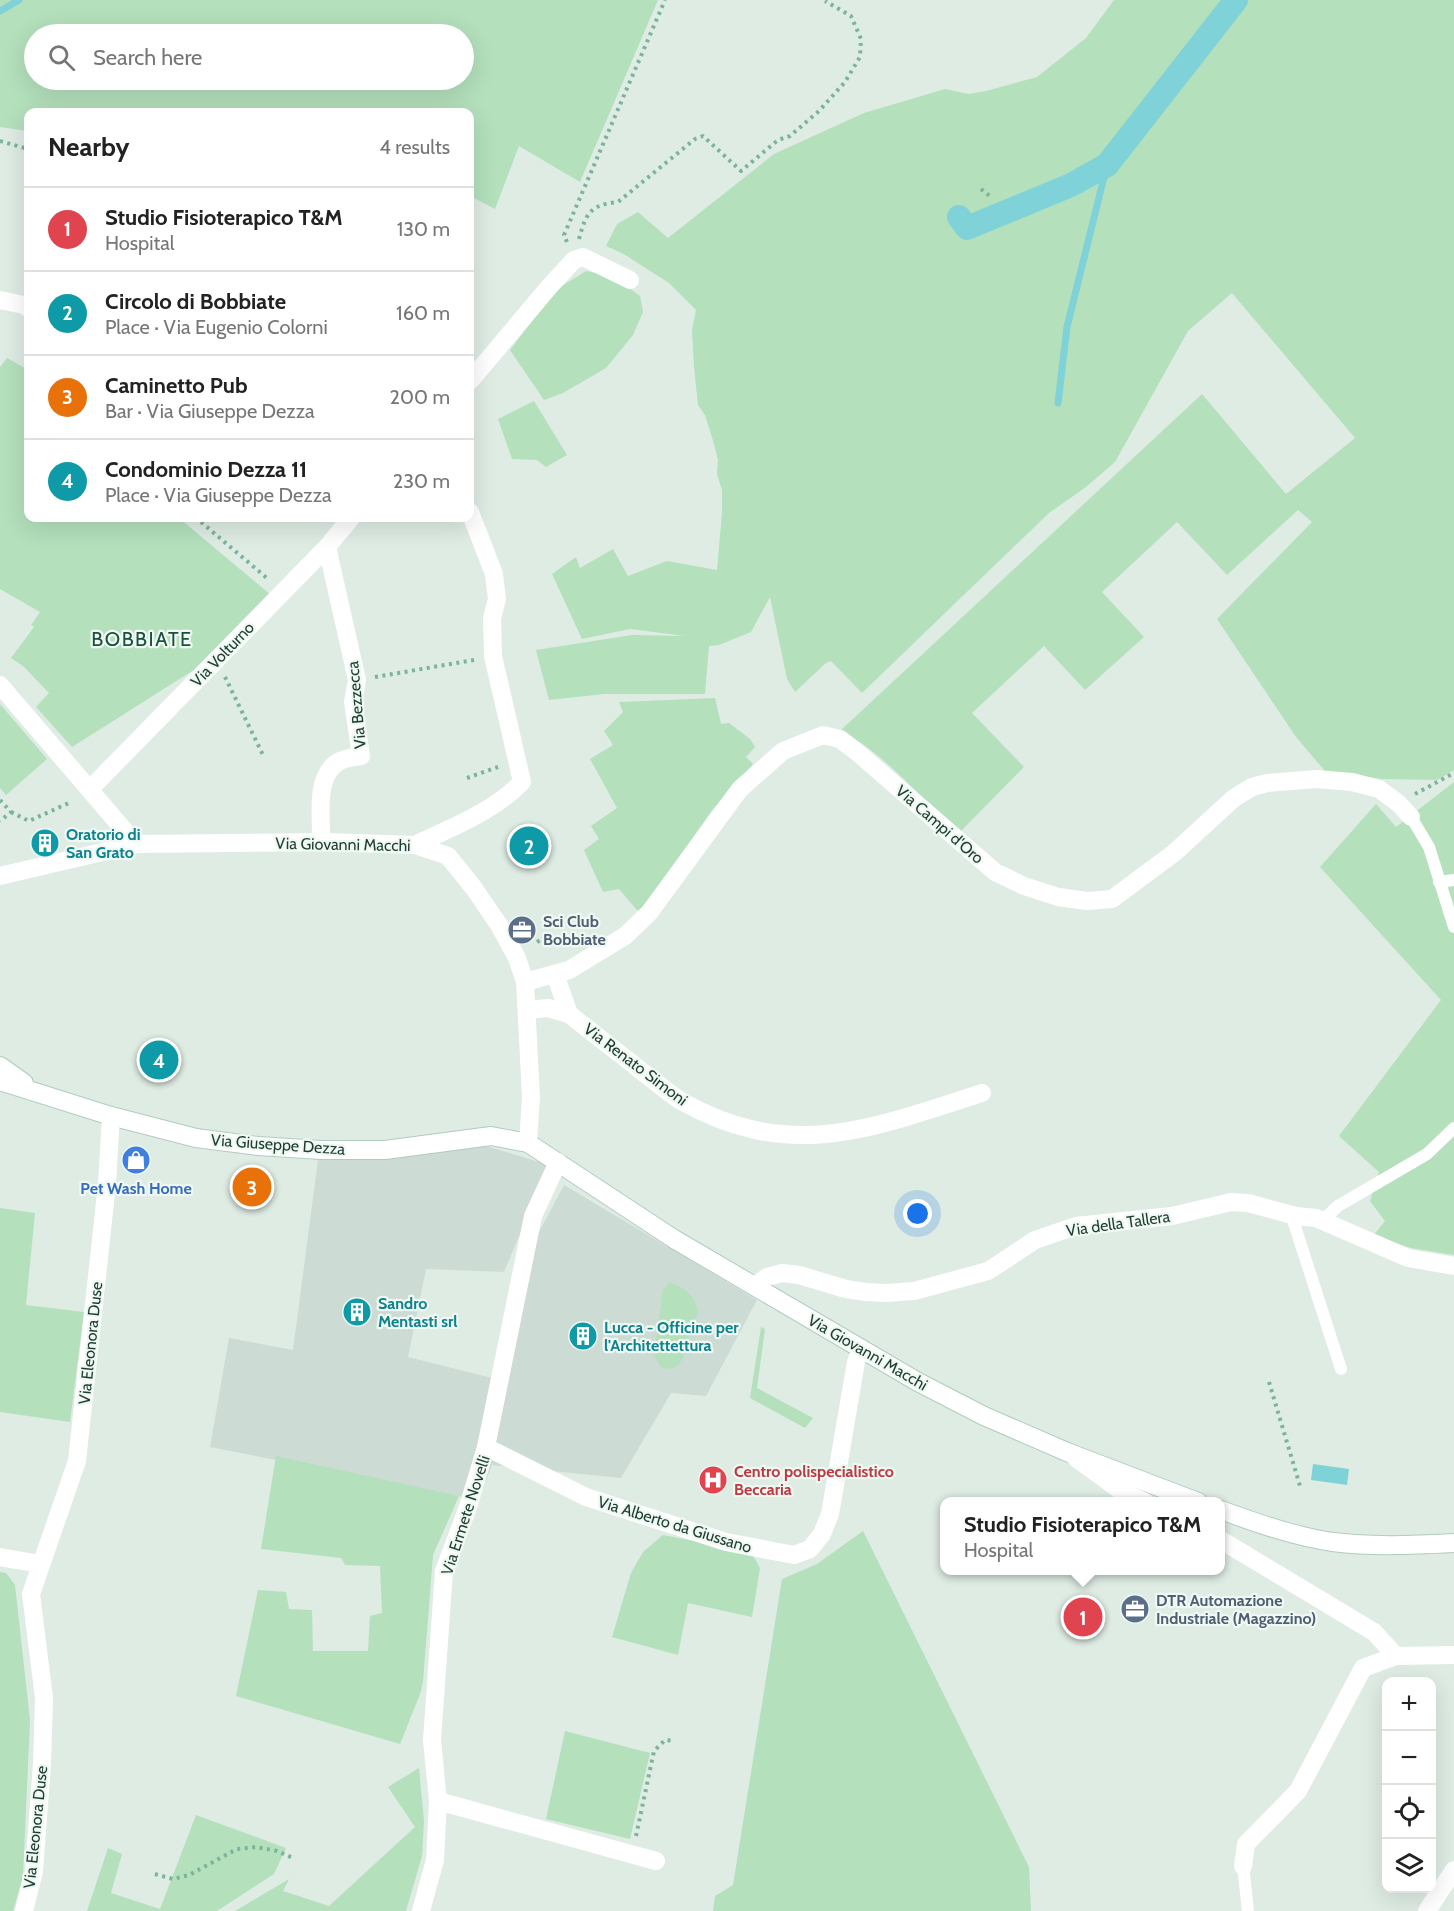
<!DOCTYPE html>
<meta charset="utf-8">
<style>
:root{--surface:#fff;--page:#f6f6f6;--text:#222;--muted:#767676;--line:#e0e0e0;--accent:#854033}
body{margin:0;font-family:Cabin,sans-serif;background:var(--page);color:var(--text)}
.controls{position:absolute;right:18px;bottom:18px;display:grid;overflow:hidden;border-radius:12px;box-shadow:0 6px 24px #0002}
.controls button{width:54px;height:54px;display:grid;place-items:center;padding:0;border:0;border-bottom:2px solid var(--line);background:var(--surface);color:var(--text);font:30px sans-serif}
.you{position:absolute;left:918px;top:1214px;width:21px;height:21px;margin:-15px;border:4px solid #fff;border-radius:50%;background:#1a73e8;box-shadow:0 0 0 9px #1a73e833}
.badge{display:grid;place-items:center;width:39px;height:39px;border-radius:50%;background:var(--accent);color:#fff;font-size:20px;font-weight:700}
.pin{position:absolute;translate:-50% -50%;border:3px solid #fff;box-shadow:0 2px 6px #0006}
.popup{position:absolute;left:940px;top:1497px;width:285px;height:78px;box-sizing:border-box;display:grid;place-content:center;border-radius:12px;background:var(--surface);filter:drop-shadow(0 2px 4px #0005);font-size:20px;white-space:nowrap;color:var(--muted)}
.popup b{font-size:22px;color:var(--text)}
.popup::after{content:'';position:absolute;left:50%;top:100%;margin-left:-12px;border:12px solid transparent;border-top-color:var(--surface)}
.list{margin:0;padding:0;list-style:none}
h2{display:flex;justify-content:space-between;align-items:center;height:78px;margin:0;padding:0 24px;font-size:26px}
h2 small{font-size:20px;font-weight:400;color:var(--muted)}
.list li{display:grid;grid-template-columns:39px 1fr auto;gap:18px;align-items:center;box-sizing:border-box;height:84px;padding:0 24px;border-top:2px solid var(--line)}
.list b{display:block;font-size:22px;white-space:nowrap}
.list p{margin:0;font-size:20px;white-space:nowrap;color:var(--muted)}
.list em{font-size:20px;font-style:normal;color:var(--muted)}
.icon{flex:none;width:33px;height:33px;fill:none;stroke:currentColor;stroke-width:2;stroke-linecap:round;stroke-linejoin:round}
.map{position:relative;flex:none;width:1454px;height:1911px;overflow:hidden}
.search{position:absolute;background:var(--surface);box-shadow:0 6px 24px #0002;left:24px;top:24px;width:450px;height:66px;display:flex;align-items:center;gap:15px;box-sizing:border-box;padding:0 21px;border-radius:33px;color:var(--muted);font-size:22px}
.panel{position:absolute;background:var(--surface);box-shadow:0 6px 24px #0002;left:24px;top:108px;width:450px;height:414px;border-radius:12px}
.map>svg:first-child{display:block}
.built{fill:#ccdbd3}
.green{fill:#b4e0bc;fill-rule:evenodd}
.water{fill:#7fd2d8}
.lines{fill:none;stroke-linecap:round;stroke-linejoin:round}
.stream{stroke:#7fd2d8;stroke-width:7}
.canal{stroke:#7fd2d8;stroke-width:24}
.secondary-casing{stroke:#b0ccbf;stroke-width:20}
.path{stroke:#7bb39c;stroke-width:4;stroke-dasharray:3 4.5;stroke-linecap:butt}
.lane{stroke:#fff;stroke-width:12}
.street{stroke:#fff;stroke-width:18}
.secondary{stroke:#fff;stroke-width:18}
.labels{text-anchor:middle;stroke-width:4.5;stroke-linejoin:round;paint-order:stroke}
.street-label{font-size:16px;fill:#1e3d32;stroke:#eff8f2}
.culture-label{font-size:16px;font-weight:bold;fill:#0d838f;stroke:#eff8f2;text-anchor:start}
.service-label{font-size:16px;font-weight:bold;fill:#4e5e75;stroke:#eff8f2;text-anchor:start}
.shop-label{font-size:16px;font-weight:bold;fill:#366cbe;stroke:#eff8f2}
.health-label{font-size:16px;font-weight:bold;fill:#be3a42;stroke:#eff8f2;text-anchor:start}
.quarter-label{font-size:20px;letter-spacing:1.5px;fill:#18513e;stroke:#eff8f2}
</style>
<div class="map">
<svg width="1454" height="1911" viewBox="0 0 1454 1911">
<rect width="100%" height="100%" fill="#deece4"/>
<path class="built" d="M480 1144 549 1165 504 1272 426 1269 408 1357 496 1379 514 1279 564 1185 757 1300 706 1396 671 1393 621 1478 492 1465 477 1504 459 1496 210 1447 229 1338 293 1350 318 1160Z"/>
<g class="green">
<path d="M0 0H658L580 182 519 146 495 209 470 196V112H28V131L0 127ZM34 34H464V80H34Z"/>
<path d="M1114 0H1454V770L1437 780 1382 779 1325 771 1296 737 1217 619 1312 522 1298 510 1227 575 1177 522 1102 592 1144 637 1085 690 1044 646 972 713 1024 767 958 834C924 801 883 751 840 731L1202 394 1286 494 1355 438 1232 293 1188 331 1115 462 1086 487 1049 513 862 693 831 661 826 663 795 692 787 679 770 597 751 632 719 645 709 646 705 694H604L549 700 536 650 632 635 685 636 630 629 582 639 552 574 576 557 580 568 613 549 628 576 667 561 717 570 722 513V490L717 474 718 460 714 444 705 415 698 405 694 367 692 330 696 310 669 283 622 253 606 246 617 224 638 212 668 238 774 154 864 113 945 89 968 94 986 91 1037 77 1086 38Z"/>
<path d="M586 271 614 277 640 296 643 312 633 335 606 368 563 393 544 400 510 350 557 289Z"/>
<path d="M7 358 28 370V518H179L271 595 208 661 72 747 36 707 49 693 23 666 11 658 34 627 31 625 40 612 0 589V367Z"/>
<path d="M534 401 567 455 546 467 537 460 512 459 498 419Z"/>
<path d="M715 698 721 724 729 723 750 739 755 747 746 757 753 764 712 810 642 910H637L619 889 603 892 584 850 599 839 591 826 617 808 590 759 613 745 604 731 623 712 619 702Z"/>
<path d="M0 704 47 759 6 795 0 788Z"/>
<path d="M1454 782V1255L1411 1248 1373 1236 1385 1221 1370 1201 1379 1172 1339 1136 1441 1000 1320 867 1376 804 1396 827Z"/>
<path d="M0 1208 35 1213 26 1305 84 1312 70 1422 0 1412Z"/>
<path d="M670 1282C687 1288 696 1297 698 1314 684 1329 691 1378 661 1367L654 1356 663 1289Z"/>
<path d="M761 1327 765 1329 757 1388 813 1418 805 1428 750 1398Z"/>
<path d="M276 1456 459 1496 433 1555 423 1682 420 1694 400 1744 236 1696 258 1590 286 1592 289 1609 312 1610 313 1651H368L370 1616 382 1613 380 1566 345 1565 341 1558 261 1549Z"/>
<path d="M863 1531 1029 1867 1031 1911H713L715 1896 733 1885 782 1579 817 1564Z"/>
<path d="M663 1535 751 1552 760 1568 752 1617 688 1603 678 1655 612 1637 631 1573 643 1552Z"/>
<path d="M0 1572 6 1573 15 1585 30 1720 23 1876 13 1911H0Z"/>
<path d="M565 1731 650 1753 630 1839 546 1819Z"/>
<path d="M419 1768 424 1821 422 1856 406 1911H235L289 1879 283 1891 329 1906 415 1827 388 1787Z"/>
<path d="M196 1815 286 1848 274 1874 217 1911H87L108 1848 122 1854 111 1893 160 1909Z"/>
</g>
<path class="water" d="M1313 1464 1349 1469 1347 1485 1311 1480Z"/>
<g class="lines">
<g class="stream">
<path d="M0 11 19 0"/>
<path d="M1058 403 1067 327 1107 165"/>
</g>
<path class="canal" d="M959 217 967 228 1071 185 1107 165 1236 0"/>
<g class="secondary-casing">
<g id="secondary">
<path d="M0 1066 24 1083"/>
<path d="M0 1081 111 1116 196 1138 258 1146 321 1150H385L491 1136 528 1143 674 1239 918 1382 984 1416 1067 1452 1198 1502"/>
<path d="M1221 1510C1256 1523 1296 1537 1333 1542 1372 1547 1414 1545 1454 1543"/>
</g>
</g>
<g class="path">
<path d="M0 141 28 149"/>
<path d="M981 189 991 197"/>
<path d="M579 239C586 213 590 205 618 202L695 139 703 136 741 171 778 140 790 136 819 111 845 82 860 57 861 39 851 16 825 1"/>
<path d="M567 242 564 235 665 0"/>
<path d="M201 522 268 579"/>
<path d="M225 677 263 755"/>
<path d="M375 677 474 660"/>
<path d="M467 778 498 767"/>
<path d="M1415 794 1454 773"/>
<path d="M0 800 11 812 0 821"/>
<path d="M11 812 29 821 71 802"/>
<path d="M537 942 549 935 557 949"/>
<path d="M1269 1382 1300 1486"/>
<path d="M636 1836 654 1751 665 1740 675 1741"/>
<path d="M155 1874 173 1879 189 1875 237 1849 256 1847 277 1851 293 1858"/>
</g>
<g class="lane">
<path d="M1411 817 1429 847 1454 927"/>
<path d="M1439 882 1454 880"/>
<path d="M1291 1214 1341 1369"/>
<path d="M1322 1221 1338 1206 1427 1154 1454 1128"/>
<path d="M1243 1866 1248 1911"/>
</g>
<g class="street">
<path d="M0 300 24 305 28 308"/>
<path d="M470 381 549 287 574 260 583 257 630 280"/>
<path d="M0 685 136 844 326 842 415 845 448 856 473 887 499 925 517 958 525 982 531 1097 528 1143"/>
<path d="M90 789 327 547 351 518"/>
<path d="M321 842C322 818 314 777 338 762 344 758 354 757 361 756L353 702 357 680 327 547"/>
<path d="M415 845C452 827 493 812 522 782L493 656 492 618 497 599 494 574 470 512"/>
<path d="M0 876 136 844"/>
<path d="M555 974 569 1014"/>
<path d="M525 982 569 970 625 936 649 913 740 789 783 751 823 735 840 739 857 752 995 872 1024 886 1058 897 1087 901 1112 899 1174 853 1234 798 1252 787 1267 783 1316 779 1352 782 1379 789 1398 803 1411 817"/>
<path d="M528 1010 548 1008 569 1014C594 1034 619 1053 644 1073 656 1082 668 1093 681 1101 791 1163 872 1128 982 1093"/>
<path d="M755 1286 767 1277 782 1273 799 1275 846 1289 866 1292 886 1293 914 1291 988 1271 1035 1240 1076 1226 1172 1216 1231 1202 1248 1203 1296 1216 1316 1218 1408 1258 1454 1266"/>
<path d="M486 1447 586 1497 726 1542 794 1555 810 1549 822 1534 830 1514 856 1362 861 1349"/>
<path d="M1076 1458 1121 1491 1145 1502"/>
<path d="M1221 1540 1374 1632 1396 1656 1454 1655"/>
<path d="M0 1557 40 1564"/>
<path d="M438 1801 656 1861"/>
<path d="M1243 1866 1246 1844 1298 1791 1363 1668 1396 1656"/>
<path d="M24 1911 34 1871 42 1764 44 1698 31 1594 77 1461 107 1184 111 1116"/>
<path d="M421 1911 435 1860 438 1801 432 1740 444 1571 468 1507 486 1447 533 1216 558 1162"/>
<path d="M1427 1911 1454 1870"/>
</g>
<use href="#secondary" class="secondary"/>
</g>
<defs>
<g id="building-disc" transform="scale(1.5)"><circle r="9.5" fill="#0f9aa8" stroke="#eff8f2"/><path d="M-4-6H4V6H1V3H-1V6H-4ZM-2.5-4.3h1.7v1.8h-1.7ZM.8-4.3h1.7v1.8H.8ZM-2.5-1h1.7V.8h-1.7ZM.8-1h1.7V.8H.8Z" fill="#fff"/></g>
<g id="office-disc" transform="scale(1.5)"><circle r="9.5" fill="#5c6f8a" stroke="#eff8f2"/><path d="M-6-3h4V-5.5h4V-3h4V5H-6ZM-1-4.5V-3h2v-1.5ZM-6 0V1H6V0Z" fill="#fff"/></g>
<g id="shop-disc" transform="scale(1.5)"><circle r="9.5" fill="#3f7fe0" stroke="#eff8f2"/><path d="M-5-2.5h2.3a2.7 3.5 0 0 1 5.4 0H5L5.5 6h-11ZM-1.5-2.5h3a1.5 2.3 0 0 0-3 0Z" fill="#fff"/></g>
<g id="hospital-disc" transform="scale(1.5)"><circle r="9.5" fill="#e0444e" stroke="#eff8f2"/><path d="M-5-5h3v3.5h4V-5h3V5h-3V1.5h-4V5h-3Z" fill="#fff"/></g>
</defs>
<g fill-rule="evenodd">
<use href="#building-disc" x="45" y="843"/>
<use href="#office-disc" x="522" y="930"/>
<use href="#shop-disc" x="136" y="1160"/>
<use href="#building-disc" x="357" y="1312"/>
<use href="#building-disc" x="583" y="1336"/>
<use href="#hospital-disc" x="713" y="1480"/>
<use href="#office-disc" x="1135" y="1609"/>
</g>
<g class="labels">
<g class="street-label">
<text transform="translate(222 654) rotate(-46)" y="6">Via Volturno</text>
<text transform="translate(356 705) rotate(-95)" y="6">Via Bezzecca</text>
<text transform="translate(940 824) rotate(41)" y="6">Via Campi d'Oro</text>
<text transform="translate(343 844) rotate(1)" y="6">Via Giovanni Macchi</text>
<text transform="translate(636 1064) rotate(37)" y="6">Via Renato Simoni</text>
<text transform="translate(278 1144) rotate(4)" y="6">Via Giuseppe Dezza</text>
<text transform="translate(1118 1223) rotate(-8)" y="6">Via della Tallera</text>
<text transform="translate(90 1343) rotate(-84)" y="6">Via Eleonora Duse</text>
<text transform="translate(868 1352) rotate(30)" y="6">Via Giovanni Macchi</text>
<text transform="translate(465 1515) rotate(-72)" y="6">Via Ermete Novelli</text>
<text transform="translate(675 1524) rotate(17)" y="6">Via Alberto da Giussano</text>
<text transform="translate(35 1827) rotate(-84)" y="6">Via Eleonora Duse</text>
</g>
<g class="culture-label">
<text x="66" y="840">Oratorio di<tspan x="66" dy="18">San Grato</tspan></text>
<text x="378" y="1309">Sandro<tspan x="378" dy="18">Mentasti srl</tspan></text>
<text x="604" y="1333">Lucca - Officine per<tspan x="604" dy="18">l'Architettettura</tspan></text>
</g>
<g class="service-label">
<text x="543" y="927">Sci Club<tspan x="543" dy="18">Bobbiate</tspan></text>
<text x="1156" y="1606">DTR Automazione<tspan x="1156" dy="18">Industriale (Magazzino)</tspan></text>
</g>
<g class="shop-label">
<text x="136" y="1194">Pet Wash Home</text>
</g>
<g class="health-label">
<text x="734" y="1477">Centro polispecialistico<tspan x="734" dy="18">Beccaria</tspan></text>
</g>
<g class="quarter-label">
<text x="142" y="646">BOBBIATE</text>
</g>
</g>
</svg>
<div class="controls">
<button>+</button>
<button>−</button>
<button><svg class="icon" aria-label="locate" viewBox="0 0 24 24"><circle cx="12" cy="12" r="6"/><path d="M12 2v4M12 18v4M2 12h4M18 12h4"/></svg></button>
<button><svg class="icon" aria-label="layers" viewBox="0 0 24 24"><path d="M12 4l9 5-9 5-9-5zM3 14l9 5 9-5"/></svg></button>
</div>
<div class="you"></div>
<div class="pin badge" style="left:1083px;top:1617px;background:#e0444e">1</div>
<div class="popup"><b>Studio Fisioterapico T&amp;M</b>Hospital</div>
<div class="pin badge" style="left:529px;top:846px;background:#0f9aa8">2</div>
<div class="pin badge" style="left:252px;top:1187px;background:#e8710a">3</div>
<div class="pin badge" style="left:159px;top:1060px;background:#0f9aa8">4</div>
<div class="search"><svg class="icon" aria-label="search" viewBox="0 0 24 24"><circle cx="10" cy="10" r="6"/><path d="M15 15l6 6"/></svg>Search here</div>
<section class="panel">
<h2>Nearby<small>4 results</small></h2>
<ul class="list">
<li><span class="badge" style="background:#e0444e">1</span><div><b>Studio Fisioterapico T&amp;M</b><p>Hospital</p></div><em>130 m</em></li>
<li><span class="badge" style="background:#0f9aa8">2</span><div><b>Circolo di Bobbiate</b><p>Place · Via Eugenio Colorni</p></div><em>160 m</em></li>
<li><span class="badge" style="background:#e8710a">3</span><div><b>Caminetto Pub</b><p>Bar · Via Giuseppe Dezza</p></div><em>200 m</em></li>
<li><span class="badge" style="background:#0f9aa8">4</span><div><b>Condominio Dezza 11</b><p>Place · Via Giuseppe Dezza</p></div><em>230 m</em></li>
</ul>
</section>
</div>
